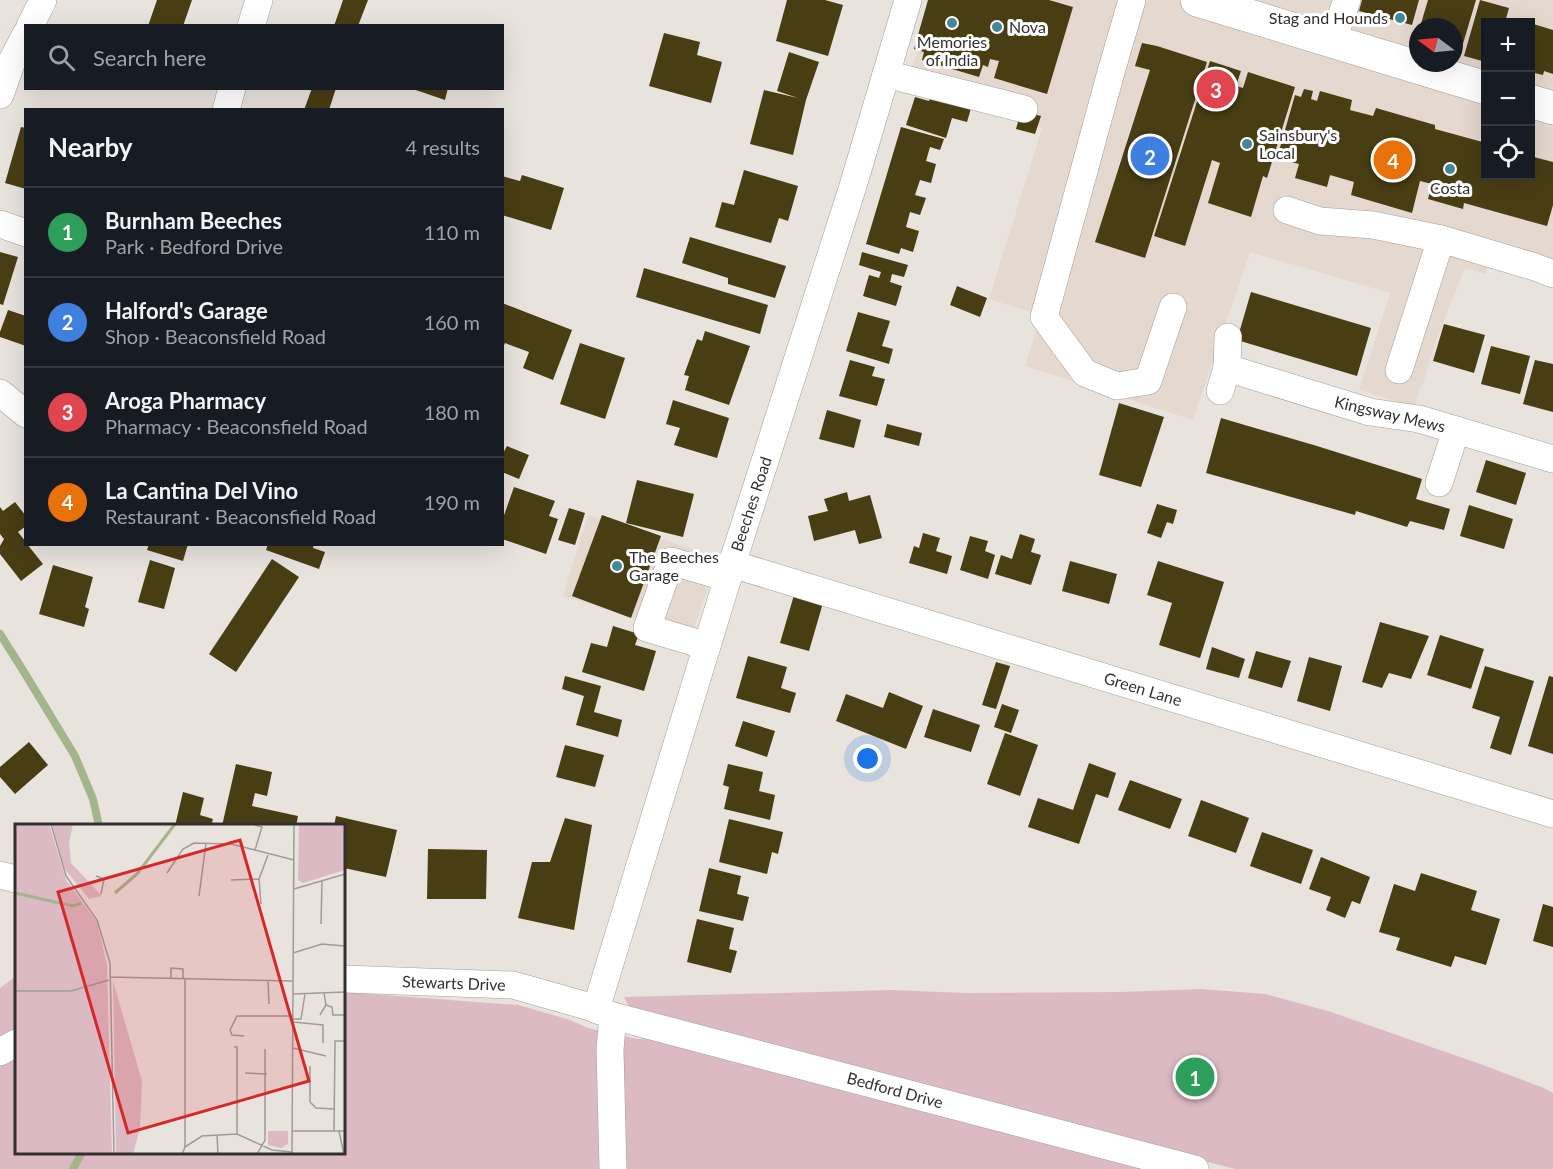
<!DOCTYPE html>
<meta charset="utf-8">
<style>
:root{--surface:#171b24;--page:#20242c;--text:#f1f3f6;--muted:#9ea1a6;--line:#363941;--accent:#db2777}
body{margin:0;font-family:Lato,sans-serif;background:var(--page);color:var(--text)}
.controls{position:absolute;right:18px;top:18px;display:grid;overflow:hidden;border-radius:0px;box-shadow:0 6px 24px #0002}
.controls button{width:54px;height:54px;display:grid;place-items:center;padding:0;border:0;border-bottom:2px solid var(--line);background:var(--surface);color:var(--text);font:30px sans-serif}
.compass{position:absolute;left:1409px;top:18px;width:54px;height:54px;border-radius:50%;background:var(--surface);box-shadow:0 6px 24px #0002;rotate:286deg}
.you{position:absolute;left:868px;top:759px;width:21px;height:21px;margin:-15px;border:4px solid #fff;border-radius:50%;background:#1a73e8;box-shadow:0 0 0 9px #1a73e833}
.badge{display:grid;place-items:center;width:39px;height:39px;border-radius:50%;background:var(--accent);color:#fff;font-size:20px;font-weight:700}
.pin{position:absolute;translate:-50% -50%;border:3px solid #fff;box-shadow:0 2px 6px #0006}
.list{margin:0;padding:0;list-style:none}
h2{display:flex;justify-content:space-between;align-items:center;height:78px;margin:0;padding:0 24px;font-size:26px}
h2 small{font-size:20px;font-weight:400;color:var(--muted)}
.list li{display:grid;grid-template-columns:39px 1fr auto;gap:18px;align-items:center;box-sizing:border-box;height:90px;padding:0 24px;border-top:2px solid var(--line)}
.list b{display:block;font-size:22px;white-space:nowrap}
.list p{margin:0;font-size:20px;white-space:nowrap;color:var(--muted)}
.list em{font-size:20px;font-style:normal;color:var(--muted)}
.icon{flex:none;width:33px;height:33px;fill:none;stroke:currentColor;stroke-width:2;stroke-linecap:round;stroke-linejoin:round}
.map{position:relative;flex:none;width:1553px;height:1169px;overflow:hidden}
.search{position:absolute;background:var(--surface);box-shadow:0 6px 24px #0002;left:24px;top:24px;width:480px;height:66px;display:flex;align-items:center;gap:15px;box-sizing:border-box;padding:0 21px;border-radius:0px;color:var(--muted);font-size:22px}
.panel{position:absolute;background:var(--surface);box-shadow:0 6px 24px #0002;left:24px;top:108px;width:480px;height:438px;border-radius:0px}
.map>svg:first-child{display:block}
.built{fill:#e5d8ce;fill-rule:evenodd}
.green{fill:#dcbac4}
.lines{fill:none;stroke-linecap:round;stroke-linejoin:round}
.stream{stroke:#a5b58b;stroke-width:8}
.building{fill:#493d14}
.minor-casing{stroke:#a39d98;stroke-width:28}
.major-casing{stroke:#a39d98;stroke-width:34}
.minor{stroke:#fff;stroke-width:27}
.major{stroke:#fff;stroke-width:33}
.poi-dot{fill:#458598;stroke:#fff;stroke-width:2}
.labels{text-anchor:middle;stroke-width:6;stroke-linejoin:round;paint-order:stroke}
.poi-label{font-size:16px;fill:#32302e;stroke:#fff;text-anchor:start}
.street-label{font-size:16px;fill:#32302e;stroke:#fff}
.inset-river{fill:none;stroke:#a5b58b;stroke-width:3}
.inset-road{fill:none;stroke:#a09b98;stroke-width:1.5}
.view{fill:#d62828;fill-opacity:0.15;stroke:#d62828;stroke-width:3}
.inset-edge{fill:none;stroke:#32302e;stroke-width:3}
</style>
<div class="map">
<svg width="1553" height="1169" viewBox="0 0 1553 1169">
<rect width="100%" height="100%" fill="#e9e3de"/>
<g class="built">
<path d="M934 0H1553V274L1491 258 1485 274 1465 268 1434 346 1423 385H1421L1415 407 1359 390 1390 293 1250 252 1193 420 1025 366 1041 315 989 299 1042 128 906 86ZM1486 22H1530V176H1486ZM1418 27H1454V63H1418Z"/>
<path d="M588 515 718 557 692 635 563 596Z"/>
</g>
<g class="green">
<path d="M16 976V1036L0 1044V988Z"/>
<path d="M1201 989 1265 994 1328 1011 1483 1065 1544 1088 1553 1093V1169H1235L927 1090 631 1010 624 997 892 990 966 993 1120 992Z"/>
<path d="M344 992 518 1005 567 1019 588 1028 638 1039H650L986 1128 1149 1169H0V1065L16 1055V1152H344Z"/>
</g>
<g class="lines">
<g class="stream">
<path d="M0 634 24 672 75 756 93 799 99 826"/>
<path d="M73 1169 82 1152"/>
</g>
</g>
<g class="building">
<path d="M157 0H192L183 26H148Z"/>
<path d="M343 0H368L358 26H334Z"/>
<path d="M787 0H825L843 5 828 56 776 41Z"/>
<path d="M928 0H1049L1073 7 1047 94 994 78 999 61 990 59 988 67 983 65 979 77 922 60 924 52 914 49Z"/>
<path d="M1362 0H1419L1412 25 1359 11Z"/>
<path d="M1428 0H1476L1462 47 1454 44V27H1420Z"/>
<path d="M1480 0 1509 8 1505 22H1486V62L1464 56Z"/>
<path d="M1530 23 1553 30V74L1544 71 1543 75 1530 72Z"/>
<path d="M664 33 700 42 697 55 722 62 711 103 649 86Z"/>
<path d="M1142 43 1157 46 1207 62 1145 258 1095 242 1150 70 1135 66Z"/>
<path d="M789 52 819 62 806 100 793 155 750 144 764 90 798 98 777 91Z"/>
<path d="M1210 61 1241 71 1236 86 1243 88 1248 72 1295 87 1267 178 1263 176 1251 217 1208 203 1220 163 1212 160 1185 246 1154 236Z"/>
<path d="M312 88H336L329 110H304Z"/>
<path d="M410 88H448L445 100Z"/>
<path d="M1304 89 1313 91 1311 99 1317 101 1320 91 1352 100 1350 110 1373 116 1376 108 1435 125V129L1486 143V176H1530V156L1553 162V205L1547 226 1464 203 1463 209 1428 199 1432 184 1420 181 1412 213 1351 195 1354 182 1330 175 1327 187 1295 178 1299 164 1277 158 1295 95 1301 97Z"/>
<path d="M932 92 972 105 967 122 952 118 946 138 906 125 915 97 929 101Z"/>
<path d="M1021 111 1041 116 1035 134 1016 129Z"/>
<path d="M21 127 26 128V189L5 183Z"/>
<path d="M901 127 944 139 940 150 930 147 926 161 936 164 931 183 920 180 915 195 926 198 920 215 910 212 906 227 919 231 913 252 901 248 899 254 866 244Z"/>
<path d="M744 170 798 186 788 221 779 218 771 243 715 227 722 202 734 205Z"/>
<path d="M522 175 564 188 551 230 502 215V176L520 181Z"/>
<path d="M690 237 786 266 775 298 728 284V278L682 263Z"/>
<path d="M0 252 18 257 3 305 0 304Z"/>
<path d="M862 252 908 265 904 277 892 274 890 282 902 286 896 306 863 296 869 275 879 278 881 272 859 265Z"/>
<path d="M644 268 768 305 760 334 636 297Z"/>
<path d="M957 286 987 298 980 317 950 305Z"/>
<path d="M1251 292 1371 328 1357 376 1237 340Z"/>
<path d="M502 303 572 330 553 380 523 368 529 352 505 343 502 350Z"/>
<path d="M8 310 26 316V346L0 337V332Z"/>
<path d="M858 312 890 321 882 346 893 349 889 364 846 351Z"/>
<path d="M1444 324 1485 335 1474 373 1433 361Z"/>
<path d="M705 331 750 346 729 405 685 390 689 376 684 375 697 339 702 341Z"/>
<path d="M580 343 625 358 605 419 560 404Z"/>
<path d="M1491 346 1530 356 1520 394 1481 384Z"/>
<path d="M850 360 875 367 872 376 885 379 877 406 839 396Z"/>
<path d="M1535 360 1553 364V412L1523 404Z"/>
<path d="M673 400 729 418 717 458 674 445 680 428 666 424Z"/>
<path d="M1119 403 1164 417 1141 487 1099 475Z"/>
<path d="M827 410 861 420 854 448 819 439Z"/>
<path d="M1221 418 1317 446 1422 479 1416 499 1450 509 1444 530 1410 521 1407 527 1356 511 1355 515 1206 473Z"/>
<path d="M887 424 922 433 919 446 884 437Z"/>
<path d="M507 446 529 455 519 479 502 472V455Z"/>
<path d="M1486 460 1526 473 1516 505 1476 492Z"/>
<path d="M637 480 694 494 683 537 626 523Z"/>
<path d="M514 487 555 501 549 516 558 519 546 554 502 539V521Z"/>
<path d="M847 492 849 501 870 495 882 538 859 544 855 530 814 541 808 516 828 511 824 499Z"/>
<path d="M15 502 26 516V526L18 532 26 542V544H27L43 564 21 581 0 554V546L4 539 0 534V507L3 511Z"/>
<path d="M1157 504 1177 510 1173 524 1167 522 1161 538 1147 533Z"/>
<path d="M1469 505 1513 519 1504 549 1460 536Z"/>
<path d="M569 508 585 513 575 545 558 540Z"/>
<path d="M602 515 661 536 631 618 572 596Z"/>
<path d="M923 533 940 538 936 551 952 556 947 574 909 563 914 546 919 548Z"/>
<path d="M1020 534 1035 539 1031 552 1041 555 1031 585 995 574 1001 555 1012 559Z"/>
<path d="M970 536 988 541 985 551 995 555 988 579 960 570Z"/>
<path d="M149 544H188L183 561 147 550Z"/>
<path d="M268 544H314L313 548 325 552 319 569 266 550Z"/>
<path d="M272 559 299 577 236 672 209 654Z"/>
<path d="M150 560 175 568 164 609 138 602Z"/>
<path d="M1070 561 1117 574 1109 604 1062 591Z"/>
<path d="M1158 561 1224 582 1200 658 1159 645 1172 603 1147 595Z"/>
<path d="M53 565 93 577 85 607 89 609 84 627 39 614Z"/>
<path d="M794 595 823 603 809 651 780 643Z"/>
<path d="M1380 622 1429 636 1411 679 1389 673 1382 688 1362 682Z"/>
<path d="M613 626 639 634 635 645 656 651 644 691 582 672 591 643 607 647Z"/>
<path d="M1440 635 1484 649 1471 689 1427 675Z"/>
<path d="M1212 647 1245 659 1239 678 1206 669Z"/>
<path d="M1256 651 1291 661 1282 688 1248 678Z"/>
<path d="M748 656 787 667 781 688 796 693 790 713 736 698Z"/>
<path d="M1309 657 1342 666 1330 711 1297 701Z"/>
<path d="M996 662 1010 666 996 709 982 705Z"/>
<path d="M1485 666 1534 681 1511 755 1490 748 1500 717 1472 708Z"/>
<path d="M565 676 601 686 594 712 622 720 618 737 576 725 584 696 562 689Z"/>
<path d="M1549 676 1553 677V754L1528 746Z"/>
<path d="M889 692 923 706 906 749 836 721 846 694 883 708Z"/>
<path d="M1002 704 1019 710 1011 733 994 727Z"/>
<path d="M933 709 980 725 971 752 924 737Z"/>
<path d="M743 721 775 731 767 757 735 746Z"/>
<path d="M1005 733 1038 745 1020 796 987 784Z"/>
<path d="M29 742 48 765 15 794 0 777V767Z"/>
<path d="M565 745 604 755 595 787 556 777Z"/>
<path d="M1089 763 1116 773 1108 798 1096 794 1079 844 1028 827 1038 798 1073 810Z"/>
<path d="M236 764 272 772 267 796 255 793 252 806 298 816 296 826H222Z"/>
<path d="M728 764 763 772 759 791 775 795 770 820 724 809 729 787 723 785Z"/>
<path d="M1130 780 1182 799 1170 829 1118 810Z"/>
<path d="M183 792 204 798 200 815 213 819 211 826H175Z"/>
<path d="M1201 800 1249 818 1236 853 1188 836Z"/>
<path d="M336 816 397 830 386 877 344 868V826H334Z"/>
<path d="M565 818 592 825 574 930 518 918 532 862H550Z"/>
<path d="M729 819 783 832 778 854 772 852 767 874 719 862Z"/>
<path d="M1262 832 1313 850 1301 884 1250 866Z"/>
<path d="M428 849 487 850 486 899H427Z"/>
<path d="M1321 857 1370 877 1360 904 1352 901 1345 918 1326 910 1331 897 1309 889Z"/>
<path d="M709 868 741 876 737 894 749 897 743 921 699 911Z"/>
<path d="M1421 873 1477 891 1471 910 1500 919 1486 965 1455 956 1451 967 1396 950 1400 938 1379 932 1394 884 1415 891Z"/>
<path d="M1543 904 1553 907V947L1533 941Z"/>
<path d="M697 919 734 928 729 949 737 951 731 973 687 962Z"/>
</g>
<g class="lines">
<g class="minor-casing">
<g id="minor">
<path d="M1132 0 1111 72 1044 317 1085 373 1117 386 1148 381 1173 307"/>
<path d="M30 26 43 0"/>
<path d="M251 26 259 0"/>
<path d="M1332 42 1347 0"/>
<path d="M886 74 1024 109"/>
<path d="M0 95 12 61 26 34"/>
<path d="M226 110 232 88"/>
<path d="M1287 210 1320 221 1373 225 1441 239 1535 267 1553 274"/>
<path d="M0 224 26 233"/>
<path d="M1227 368 1228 337"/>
<path d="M1399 370 1441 239"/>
<path d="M1220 391 1227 368 1370 412 1419 419 1553 459"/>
<path d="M0 393 26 414"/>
<path d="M1439 483 1456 430"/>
<path d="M732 564 1553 814"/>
<path d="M707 646 647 628 671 561 728 578"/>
<path d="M0 875 16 879"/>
<path d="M344 979 513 985 587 1006 613 1016 1195 1169"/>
<path d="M596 1009 732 564 853 186 908 0"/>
<path d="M0 1052 16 1043"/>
<path d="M613 1169 610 1049 613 1016"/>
</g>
</g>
<g class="major-casing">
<g id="major">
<path d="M1197 0 1486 88"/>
<path d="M1530 101 1553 108"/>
</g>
</g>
<use href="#minor" class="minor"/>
<use href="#major" class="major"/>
</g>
<g class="poi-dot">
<circle cx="1400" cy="18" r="6"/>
<circle cx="952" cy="23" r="6"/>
<circle cx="997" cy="27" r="6"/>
<circle cx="1247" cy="144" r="6"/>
<circle cx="1450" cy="169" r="6"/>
<circle cx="617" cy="566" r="6"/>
</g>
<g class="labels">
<g class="poi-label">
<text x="1388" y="24" text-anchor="end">Stag and Hounds</text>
<text x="1009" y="33">Nova</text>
<text x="952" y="48" text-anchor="middle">Memories<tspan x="952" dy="18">of India</tspan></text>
<text x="1259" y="141">Sainsbury's<tspan x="1259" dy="18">Local</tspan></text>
<text x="1450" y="194" text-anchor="middle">Costa</text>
<text x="629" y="563">The Beeches<tspan x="629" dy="18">Garage</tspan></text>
</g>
<g class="street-label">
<text transform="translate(1390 414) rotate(13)" y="6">Kingsway Mews</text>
<text transform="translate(751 504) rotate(-72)" y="6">Beeches Road</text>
<text transform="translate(1143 689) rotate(17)" y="6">Green Lane</text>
<text transform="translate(454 983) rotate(2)" y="6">Stewarts Drive</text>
<text transform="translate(895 1090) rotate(15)" y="6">Bedford Drive</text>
</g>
</g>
<g transform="translate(15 824)">
<rect width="330" height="330" fill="#e9e3de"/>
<path d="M0 0H34L51 56 82 98 92 141 97 330H0ZM37 0H58L54 19 56 39 87 72 74 75 49 44ZM284 0H330V46L288 59 283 56ZM98 157 127 257 125 304 118 330H101ZM253 307H273V320L266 324 253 321Z" fill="#dcbac4"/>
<path class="inset-river" d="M0 69 58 82 66 79M100 69 122 50 160 0"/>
<path class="inset-road" d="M36 0 51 52 82 96 95 139 99 330M240 26 247 3 240 1M152 49 168 25 179 19 216 20 279 36M81 52 89 55 86 70M244 55 246 80M216 56 244 55 253 31M279 65 330 50M184 72 191 19M306 100 307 57M278 129 307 120 330 122M95 153 278 157M156 154V144L168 145V155M253 157 254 180M0 167H56L94 156M278 170 330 168M311 181 317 183 318 191H330M305 191 311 181 309 169M278 195H286L290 170M278 198 308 201V219M229 212 217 211 215 206 222 192H278M219 223H222V310M278 224 311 232M295 242V278L301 284 319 285M230 249 252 250M277 307H330M319 307 320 217H330M324 307 329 330M202 311 203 330M170 323 187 312 222 310 257 326 277 328M167 330 170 323V155M242 330 250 316V225M277 330 279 0"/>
<path class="view" d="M225 16 294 257 113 309 43 68Z"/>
<rect width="330" height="330" class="inset-edge"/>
</g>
</svg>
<div class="controls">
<button>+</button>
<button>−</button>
<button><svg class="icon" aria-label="locate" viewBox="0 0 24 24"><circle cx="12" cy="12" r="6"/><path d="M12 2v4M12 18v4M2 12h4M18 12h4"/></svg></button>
</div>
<svg class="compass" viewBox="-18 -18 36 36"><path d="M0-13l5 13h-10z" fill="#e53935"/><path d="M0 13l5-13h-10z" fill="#9ea1a6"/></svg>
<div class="you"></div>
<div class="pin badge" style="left:1195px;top:1077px;background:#2e9e5b">1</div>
<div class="pin badge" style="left:1150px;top:156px;background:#3f7fe0">2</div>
<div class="pin badge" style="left:1216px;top:89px;background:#e0444e">3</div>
<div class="pin badge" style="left:1393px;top:160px;background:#e8710a">4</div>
<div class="search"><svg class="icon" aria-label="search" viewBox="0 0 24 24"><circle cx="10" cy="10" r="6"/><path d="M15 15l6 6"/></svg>Search here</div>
<section class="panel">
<h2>Nearby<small>4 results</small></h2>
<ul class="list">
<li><span class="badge" style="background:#2e9e5b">1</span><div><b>Burnham Beeches</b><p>Park · Bedford Drive</p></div><em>110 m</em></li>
<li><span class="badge" style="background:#3f7fe0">2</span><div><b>Halford's Garage</b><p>Shop · Beaconsfield Road</p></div><em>160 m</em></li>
<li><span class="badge" style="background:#e0444e">3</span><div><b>Aroga Pharmacy</b><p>Pharmacy · Beaconsfield Road</p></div><em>180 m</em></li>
<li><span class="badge" style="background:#e8710a">4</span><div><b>La Cantina Del Vino</b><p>Restaurant · Beaconsfield Road</p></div><em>190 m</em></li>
</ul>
</section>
</div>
